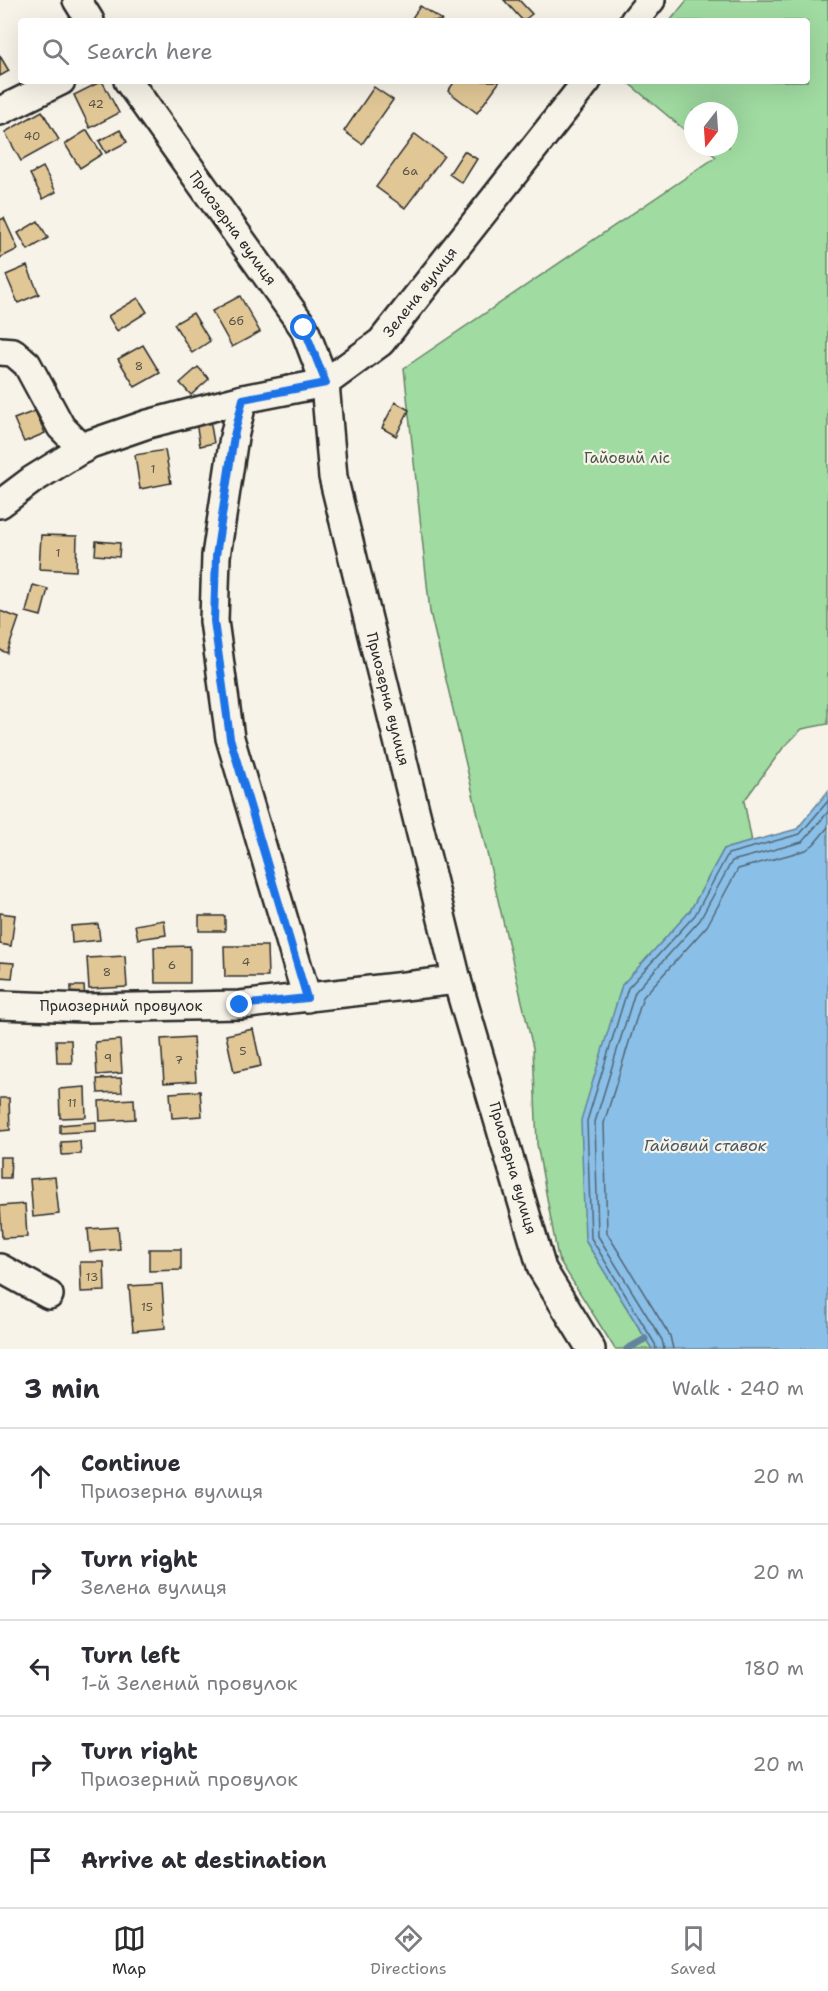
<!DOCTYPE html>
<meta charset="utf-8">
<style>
:root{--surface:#fff;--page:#f7f7f7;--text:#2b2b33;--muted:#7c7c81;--line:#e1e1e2;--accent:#2b2b2b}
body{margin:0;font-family:"Shantell Sans",sans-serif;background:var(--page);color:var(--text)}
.compass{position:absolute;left:684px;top:102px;width:54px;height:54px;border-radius:50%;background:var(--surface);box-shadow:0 6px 24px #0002;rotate:197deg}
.stop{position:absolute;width:18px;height:18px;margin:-14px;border:4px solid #1a73e8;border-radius:50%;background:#fff}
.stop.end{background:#1a73e8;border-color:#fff;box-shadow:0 2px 6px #0008}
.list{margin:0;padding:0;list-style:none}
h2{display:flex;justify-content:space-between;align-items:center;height:78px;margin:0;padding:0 24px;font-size:26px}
h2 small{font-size:20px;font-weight:400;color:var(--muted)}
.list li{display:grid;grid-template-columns:39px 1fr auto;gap:18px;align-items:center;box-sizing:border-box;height:96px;padding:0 24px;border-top:2px solid var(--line)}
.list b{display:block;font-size:22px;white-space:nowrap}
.list p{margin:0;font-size:20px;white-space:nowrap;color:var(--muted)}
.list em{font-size:20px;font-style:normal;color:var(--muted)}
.icon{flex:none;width:33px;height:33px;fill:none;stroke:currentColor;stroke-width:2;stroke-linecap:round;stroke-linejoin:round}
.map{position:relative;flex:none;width:828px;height:1349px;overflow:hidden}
.search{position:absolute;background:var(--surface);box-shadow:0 6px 24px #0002;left:18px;right:18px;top:18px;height:66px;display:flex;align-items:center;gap:15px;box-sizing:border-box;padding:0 21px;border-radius:6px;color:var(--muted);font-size:22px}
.sheet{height:558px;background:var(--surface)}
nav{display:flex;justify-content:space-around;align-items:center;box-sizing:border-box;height:84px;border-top:2px solid var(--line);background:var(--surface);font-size:16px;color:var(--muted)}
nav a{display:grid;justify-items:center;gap:3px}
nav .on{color:var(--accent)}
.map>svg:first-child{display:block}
.green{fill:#a0dba1;stroke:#668366;stroke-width:1.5}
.water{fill:#8abfe7;stroke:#64849c;stroke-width:1.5}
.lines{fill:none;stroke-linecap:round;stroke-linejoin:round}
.shore{stroke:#516676;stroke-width:1.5}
.stream{stroke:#64849c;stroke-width:7}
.building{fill:#e1c796;stroke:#2b2b2b;stroke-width:1.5}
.street-casing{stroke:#2b2b2b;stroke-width:32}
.street{stroke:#f7f3e8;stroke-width:27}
.route{stroke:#1a73e8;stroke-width:8}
.labels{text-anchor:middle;stroke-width:4.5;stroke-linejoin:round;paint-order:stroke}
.number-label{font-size:12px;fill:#585246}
.street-label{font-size:15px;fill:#2b2b2b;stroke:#f7f3e8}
.park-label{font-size:15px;fill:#485748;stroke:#f7f3e8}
.water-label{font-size:16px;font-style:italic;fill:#485763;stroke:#f7f3e8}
</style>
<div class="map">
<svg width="828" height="1349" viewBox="0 0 828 1349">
<rect width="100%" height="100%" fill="#f7f3e8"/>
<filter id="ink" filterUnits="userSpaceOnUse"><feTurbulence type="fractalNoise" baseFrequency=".0167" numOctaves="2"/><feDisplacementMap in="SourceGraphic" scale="12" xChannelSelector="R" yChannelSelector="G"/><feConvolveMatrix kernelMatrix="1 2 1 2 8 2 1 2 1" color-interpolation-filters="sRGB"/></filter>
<g filter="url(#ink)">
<path class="green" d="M687 0H828V724L802 729 783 748 744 801 752 842 724 849 690 911 623 985 585 1240 652 1349H615L558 1258 537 1144 533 1048 430 612 404 368 716 157 704 147H729V111H693V137L626 81H807V21H670Z"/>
<path class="water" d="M828 791V1349H652L585 1240 581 1120 622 985 690 911 724 849 797 829Z"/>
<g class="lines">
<g class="shore">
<path d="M656 1349 655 1344 591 1238 587 1121 628 988 695 915 728 854 800 834 828 801"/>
<path d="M664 1349 662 1340 598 1236 595 1122 635 992 700 920 732 861 802 842 828 812"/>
<path d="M673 1349 670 1336 607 1233 604 1123 643 997 707 926 738 869 806 850 814 844 828 827"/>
</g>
<path class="stream" d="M627 1349 645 1339"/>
</g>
<g class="building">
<path d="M504 0H519L532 14 523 21Z"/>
<path d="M420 6 442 20 441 21H410Z"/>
<path d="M0 56 9 71 0 76Z"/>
<path d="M102 81 119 113 90 128 74 95Z"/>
<path d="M455 81H500L477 113 448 91Z"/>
<path d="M374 87 393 100 362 144 344 131Z"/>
<path d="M42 111 59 140 21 161 5 132Z"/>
<path d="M87 130 102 154 80 168 65 144Z"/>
<path d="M120 130 127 142 106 153 99 141Z"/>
<path d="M415 134 444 156 405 208 376 187Z"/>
<path d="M464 151 477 159 462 183 449 174Z"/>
<path d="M43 167 56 192 43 199 30 174Z"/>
<path d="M4 218 18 249 0 258V220Z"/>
<path d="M38 221 48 238 28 250 18 233Z"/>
<path d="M27 266 39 294 18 303 6 275Z"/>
<path d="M240 296 260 332 232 347 212 311Z"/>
<path d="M138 298 147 312 117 331 108 316Z"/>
<path d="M193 313 210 341 192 353 174 324Z"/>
<path d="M143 345 160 373 135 387 118 359Z"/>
<path d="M198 367 209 379 191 395 180 383Z"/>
<path d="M395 402 409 410 396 436 382 428Z"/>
<path d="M35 411 45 433 24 442 14 419Z"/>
<path d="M210 420 214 443 200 446 196 422Z"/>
<path d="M165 450 171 483 140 489 135 455Z"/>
<path d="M41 535 77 536 76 571 39 569Z"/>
<path d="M96 541 120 543 119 557 95 555Z"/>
<path d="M33 585 48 589 41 616 26 612Z"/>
<path d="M0 611 19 618 7 653 0 650Z"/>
<path d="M0 913 15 915 11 946 0 944Z"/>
<rect x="199" y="916" width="26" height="15"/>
<path d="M164 920 166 935 138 939 135 925Z"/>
<path d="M98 924 100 940 72 943 71 926Z"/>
<path d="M190 946V983H155L154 947Z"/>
<path d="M224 946H267L268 977H225Z"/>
<path d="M125 956 127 987 89 989 87 958Z"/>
<path d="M0 962 14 963 12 978 0 977Z"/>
<path d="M71 986H84L85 999 71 1000Z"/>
<path d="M253 1029 261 1066 234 1072 226 1035Z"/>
<path d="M193 1037 196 1081 164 1083 161 1039Z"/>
<path d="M56 1040H71L72 1063H57Z"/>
<path d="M120 1040 122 1073 97 1075 95 1042Z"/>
<path d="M121 1078 122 1092 98 1093 97 1079Z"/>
<path d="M85 1087 86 1117 60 1118 59 1089Z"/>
<path d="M200 1091 202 1116 172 1118 170 1093Z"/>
<path d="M0 1098H9L10 1130 0 1131Z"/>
<path d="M134 1099 135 1119 100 1121 99 1101Z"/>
<path d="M96 1122V1131L60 1133V1125Z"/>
<path d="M80 1141 81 1154 62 1155 61 1142Z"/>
<path d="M0 1157H11L10 1178H0Z"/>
<path d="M55 1177 59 1214 33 1217 30 1179Z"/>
<path d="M25 1204 27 1237 2 1238 0 1206Z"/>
<path d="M118 1227 120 1249 90 1252 88 1229Z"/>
<path d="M149 1249H181V1270L149 1271Z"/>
<path d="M80 1262H104L105 1291 81 1292Z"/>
<path d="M162 1284 165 1328 133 1331 129 1286Z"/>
</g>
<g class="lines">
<g class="street-casing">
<g id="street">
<path d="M77 0 90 21"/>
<path d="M634 21 651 0"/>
<path d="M128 81 304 328 325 383 333 477 457 980 542 1269 591 1349"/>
<path d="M0 111 61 81"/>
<path d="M0 351 13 352 27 364 61 427 83 449"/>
<path d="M243 399 234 437 216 556 214 621 230 738 307 998"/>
<path d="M0 504 32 480 90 444 148 424 243 399 325 383 381 342 587 81"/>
<path d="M0 1005 85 1008 240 1005 457 980"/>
<path d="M0 1268 49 1295"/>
</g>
</g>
<use href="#street" class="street"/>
</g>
</g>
<g class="lines" filter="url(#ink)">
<path class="route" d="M240 1005 307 998 230 738 214 621 216 556 234 436 243 399 326 383 304 328"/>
</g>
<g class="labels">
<g class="number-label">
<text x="96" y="108">42</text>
<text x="32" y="140">40</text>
<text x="410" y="175">6а</text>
<text x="236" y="325">6б</text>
<text x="139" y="370">8</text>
<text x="153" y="473">1</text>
<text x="58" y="557">1</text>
<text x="246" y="966">4</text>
<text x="172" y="969">6</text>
<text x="107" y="976">8</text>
<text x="243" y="1055">5</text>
<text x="108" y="1062">9</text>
<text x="179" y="1064">7</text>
<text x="72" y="1107">11</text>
<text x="92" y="1281">13</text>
<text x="147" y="1311">15</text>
</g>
<g class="street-label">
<text transform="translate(233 228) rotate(54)" y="5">Приозерна вулиця</text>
<text transform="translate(420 292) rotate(-52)" y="5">Зелена вулиця</text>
<text transform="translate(388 699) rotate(76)" y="5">Приозерна вулиця</text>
<text x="121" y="1011">Приозерний провулок</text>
<text transform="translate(513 1168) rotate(74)" y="5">Приозерна вулиця</text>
</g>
<g class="park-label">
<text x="627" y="463">Гайовий ліс</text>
</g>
<g class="water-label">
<text x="705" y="1151">Гайовий ставок</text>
</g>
</g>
</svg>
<svg class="compass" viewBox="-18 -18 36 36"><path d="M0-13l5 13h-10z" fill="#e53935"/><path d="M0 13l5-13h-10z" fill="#7c7c81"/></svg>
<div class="stop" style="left:304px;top:328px"></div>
<div class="stop end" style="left:240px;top:1005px"></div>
<div class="search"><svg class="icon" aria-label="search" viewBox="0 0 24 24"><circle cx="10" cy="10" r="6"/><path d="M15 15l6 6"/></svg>Search here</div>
</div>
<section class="sheet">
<h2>3 min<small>Walk · 240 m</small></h2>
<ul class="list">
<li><svg class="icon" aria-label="ahead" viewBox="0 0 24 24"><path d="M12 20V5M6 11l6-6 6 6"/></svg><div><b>Continue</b><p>Приозерна вулиця</p></div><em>20 m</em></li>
<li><svg class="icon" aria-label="right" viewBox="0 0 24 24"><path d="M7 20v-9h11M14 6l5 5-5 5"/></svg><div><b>Turn right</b><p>Зелена вулиця</p></div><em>20 m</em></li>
<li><svg class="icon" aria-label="left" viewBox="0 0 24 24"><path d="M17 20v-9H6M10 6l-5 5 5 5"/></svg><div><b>Turn left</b><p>1-й Зелений провулок</p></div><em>180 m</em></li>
<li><svg class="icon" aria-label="right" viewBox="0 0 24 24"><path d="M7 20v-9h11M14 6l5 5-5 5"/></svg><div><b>Turn right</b><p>Приозерний провулок</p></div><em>20 m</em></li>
<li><svg class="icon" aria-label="arrive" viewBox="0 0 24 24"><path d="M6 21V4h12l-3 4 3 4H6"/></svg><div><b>Arrive at destination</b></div></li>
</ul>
</section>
<nav>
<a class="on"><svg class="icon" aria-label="map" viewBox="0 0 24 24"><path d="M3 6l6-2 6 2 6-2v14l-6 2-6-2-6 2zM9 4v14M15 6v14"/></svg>Map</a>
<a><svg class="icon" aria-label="directions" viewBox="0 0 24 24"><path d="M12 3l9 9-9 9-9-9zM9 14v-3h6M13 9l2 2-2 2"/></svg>Directions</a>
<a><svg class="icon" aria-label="saved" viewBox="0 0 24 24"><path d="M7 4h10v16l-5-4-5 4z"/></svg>Saved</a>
</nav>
